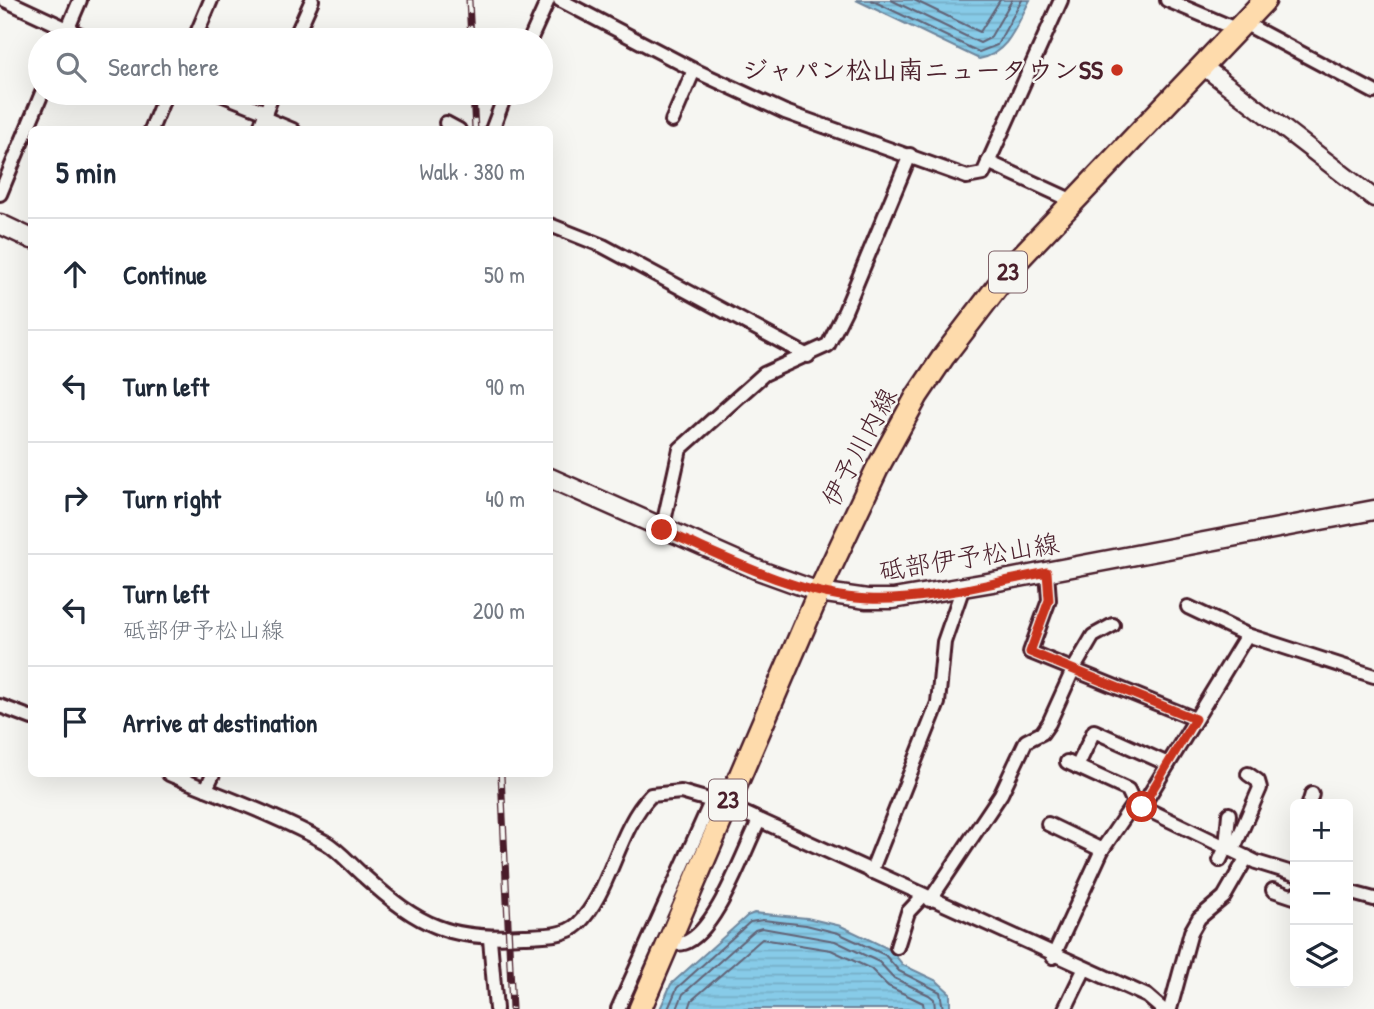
<!DOCTYPE html>
<meta charset="utf-8">
<style>
:root{--surface:#fff;--page:#f2f2f3;--text:#1f2937;--muted:#747a83;--line:#e0e1e3}
body{margin:0;font-family:"Patrick Hand","Klee One",sans-serif;background:var(--page);color:var(--text)}
.controls{position:absolute;right:21px;bottom:21px;display:grid;overflow:hidden;border-radius:10px;box-shadow:0 7px 28px #0002}
.controls button{width:63px;height:63px;display:grid;place-items:center;padding:0;border:0;border-bottom:2px solid var(--line);background:var(--surface);color:var(--text);font:35px sans-serif}
.stop{position:absolute;width:21px;height:21px;margin:-16px;border:5px solid #c8321e;border-radius:50%;background:#fff}
.stop.end{background:#c8321e;border-color:#fff;box-shadow:0 2px 7px #0008}
.list{margin:0;padding:0;list-style:none}
h2{display:flex;justify-content:space-between;align-items:center;height:91px;margin:0;padding:0 28px;font-size:30px}
h2 small{font-size:23px;font-weight:400;color:var(--muted)}
.list li{display:grid;grid-template-columns:46px 1fr auto;gap:21px;align-items:center;box-sizing:border-box;height:112px;padding:0 28px;border-top:2px solid var(--line)}
.list b{display:block;font-size:26px;white-space:nowrap}
.list p{margin:0;font-size:23px;white-space:nowrap;color:var(--muted)}
.list em{font-size:23px;font-style:normal;color:var(--muted)}
.icon{flex:none;width:38px;height:38px;fill:none;stroke:currentColor;stroke-width:2;stroke-linecap:round;stroke-linejoin:round}
.map{position:relative;flex:none;width:1374px;height:1009px;overflow:hidden}
.search{position:absolute;background:var(--surface);box-shadow:0 7px 28px #0002;left:28px;top:28px;width:525px;height:77px;display:flex;align-items:center;gap:18px;box-sizing:border-box;padding:0 24px;border-radius:38px;color:var(--muted);font-size:26px}
.panel{position:absolute;background:var(--surface);box-shadow:0 7px 28px #0002;left:28px;top:126px;width:525px;height:651px;border-radius:10px}
.map>svg:first-child{display:block}
.water{fill:url(#water-rules);stroke:#6f869c;stroke-width:2}
.lines{fill:none;stroke-linecap:round;stroke-linejoin:round}
.shore{stroke:#626477;stroke-width:2}
.minor-casing{stroke:#4a1f2b;stroke-width:18}
.tertiary-casing{stroke:#4a1f2b;stroke-width:21}
.secondary-casing{stroke:#4a1f2b;stroke-width:23}
.primary-casing{stroke:#4a1f2b;stroke-width:26}
.minor{stroke:#f6f6f2;stroke-width:12}
.tertiary{stroke:#f6f6f2;stroke-width:16}
.secondary{stroke:#f6f6f2;stroke-width:18}
.primary{stroke:#fedbac;stroke-width:21}
.rail-casing{stroke:#4a1f2b;stroke-width:7}
.rail{stroke:#f6f6f2;stroke-width:4.5;stroke-dasharray:13;stroke-linecap:butt}
.route{stroke:#c8321e;stroke-width:9}
.poi-dot{fill:#c8321e;stroke:#f6f6f2;stroke-width:2.5}
.labels{text-anchor:middle;stroke-width:5;stroke-linejoin:round;paint-order:stroke}
.shield{fill:#f6f6f2;stroke:#7e6067;stroke-width:2}
.shield-label{font-size:24px;font-weight:bold;fill:#4a1f2b}
.poi-label{font-size:26px;font-weight:bold;fill:#4a1f2b;stroke:#f6f6f2;text-anchor:end}
.street-label{font-size:26px;fill:#4a1f2b;stroke:#f6f6f2}
</style>
<div class="map">
<svg width="1374" height="1009" viewBox="0 0 1374 1009">
<defs>
<pattern id="water-rules" width="6" height="5" patternUnits="userSpaceOnUse" patternTransform="scale(1.75)"><rect width="6" height="5" fill="#87cbe8"/><path d="M0 2.5h6" fill="none" stroke="#76aec7"/></pattern>
</defs>
<rect width="100%" height="100%" fill="#f6f6f2"/>
<filter id="ink" filterUnits="userSpaceOnUse"><feTurbulence type="fractalNoise" baseFrequency=".0143" numOctaves="2"/><feDisplacementMap in="SourceGraphic" scale="14" xChannelSelector="R" yChannelSelector="G"/><feConvolveMatrix kernelMatrix="1 2 1 2 8 2 1 2 1" color-interpolation-filters="sRGB"/></filter>
<g filter="url(#ink)">
<g class="water">
<path d="M856 0H1030C1017 24 1008 54 979 59Z"/>
<path d="M754 913 807 918 841 926 891 950 903 965 937 981 950 993V1009H660L671 984 747 916Z"/>
</g>
<g class="lines">
<g class="shore">
<path d="M871 0 979 52 997 45 1022 0"/>
<path d="M891 0 980 43 990 38 1012 0"/>
<path d="M914 0 980 32 1000 0"/>
<path d="M668 1009 677 988 750 922 763 920 806 925 838 933 885 955 899 971 940 992 943 1009"/>
<path d="M677 1009 683 994 755 930 762 928 835 941 879 962 894 978 929 995 934 999 935 1009"/>
<path d="M689 1009 692 1000 762 939 831 950 871 969 888 986 923 1003 924 1009"/>
</g>
<g class="minor-casing">
<g id="minor">
<path d="M5 0 91 40"/>
<path d="M560 0 694 70 785 112 967 177 983 174 1061 0"/>
<path d="M1167 0 1238 30"/>
<path d="M1244 23 1374 92"/>
<path d="M63 40 80 0"/>
<path d="M194 40 211 0"/>
<path d="M294 40 312 0"/>
<path d="M530 40 548 0"/>
<path d="M218 93 266 112"/>
<path d="M264 118 293 130"/>
<path d="M672 121 694 70"/>
<path d="M446 123 459 130"/>
<path d="M151 130 166 93"/>
<path d="M259 130 273 93"/>
<path d="M492 130 506 93"/>
<path d="M988 162 1073 201"/>
<path d="M0 194 42 93"/>
<path d="M550 225 603 246 808 356"/>
<path d="M662 530 680 449 764 374 828 345 845 311 910 155"/>
<path d="M1047 572 1049 600 1030 652 1195 719"/>
<path d="M1188 607 1247 635"/>
<path d="M0 706 32 718"/>
<path d="M1067 762 1128 790 1134 803"/>
<path d="M1077 767 1094 731 1168 764"/>
<path d="M169 774C221 796 276 815 325 842 340 851 352 866 365 877 419 926 451 941 523 936 541 935 564 937 578 924 611 892 617 830 651 795L681 792 726 805 1147 996 1162 1009"/>
<path d="M206 789 213 774"/>
<path d="M1309 804 1312 794"/>
<path d="M1142 807 1247 635 1374 676"/>
<path d="M1048 824 1102 850"/>
<path d="M1233 850 1260 788 1258 781 1248 774"/>
<path d="M1220 860 1226 847 1229 814"/>
<path d="M871 872 938 703 944 642 963 587"/>
<path d="M1273 890 1294 897 1295 894"/>
<path d="M1348 892 1374 899"/>
<path d="M930 900 1001 794 1026 741 1042 733 1049 723 1073 670 1093 636 1113 625"/>
<path d="M490 939 496 1009"/>
<path d="M668 943C673 943 679 945 684 943 716 933 744 850 759 821"/>
<path d="M897 947 908 912 923 896"/>
<path d="M1053 957 1102 850 1134 803 1256 862 1295 874"/>
<path d="M618 1009 712 800"/>
<path d="M1065 1009 1084 970"/>
<path d="M1170 1009 1191 932 1199 918 1224 897 1247 857"/>
</g>
</g>
<g class="tertiary-casing">
<path id="tertiary" d="M1204 67 1374 198"/>
</g>
<g class="secondary-casing">
<g id="secondary">
<path d="M0 224 32 239"/>
<path d="M550 478 758 570 819 592 867 599H893L993 582 1374 510"/>
</g>
</g>
<g class="primary-casing">
<path id="primary" d="M640 1009 819 592 877 469 917 396 944 356 1017 261 1265 0"/>
</g>
<use href="#minor" class="minor"/>
<use href="#tertiary" class="tertiary"/>
<use href="#secondary" class="secondary"/>
<use href="#primary" class="primary"/>
<g class="rail-casing">
<g id="rail">
<path d="M469 0 471 40"/>
<path d="M473 93 475 130"/>
<path d="M501 774 512 1009"/>
</g>
</g>
<use href="#rail" class="rail"/>
</g>
</g>
<g class="lines" filter="url(#ink)">
<path class="route" d="M662 530C726 557 797 596 868 599 924 602 991 583 1047 572L1049 600 1030 652 1195 719 1142 807"/>
</g>
<circle class="poi-dot" cx="1117" cy="70" r="7"/>
<g class="labels">
<g class="shield">
<rect x="989" y="251.5" width="38" height="41" rx="5"/>
<rect x="709" y="779.5" width="38" height="41" rx="5"/>
</g>
<g class="shield-label">
<text x="1008" y="280">23</text>
<text x="728" y="808">23</text>
</g>
<g class="poi-label">
<text x="1103" y="79">ジャパン松山南ニュータウンSS</text>
</g>
<g class="street-label">
<text transform="translate(859 447) rotate(-62)" y="9">伊予川内線</text>
<text transform="translate(969 557) rotate(-9)" y="9">砥部伊予松山線</text>
</g>
</g>
</svg>
<div class="controls">
<button>+</button>
<button>−</button>
<button><svg class="icon" aria-label="layers" viewBox="0 0 24 24"><path d="M12 4l9 5-9 5-9-5zM3 14l9 5 9-5"/></svg></button>
</div>
<div class="stop" style="left:1142px;top:807px"></div>
<div class="stop end" style="left:662px;top:530px"></div>
<div class="search"><svg class="icon" aria-label="search" viewBox="0 0 24 24"><circle cx="10" cy="10" r="6"/><path d="M15 15l6 6"/></svg>Search here</div>
<section class="panel">
<h2>5 min<small>Walk · 380 m</small></h2>
<ul class="list">
<li><svg class="icon" aria-label="ahead" viewBox="0 0 24 24"><path d="M12 20V5M6 11l6-6 6 6"/></svg><div><b>Continue</b></div><em>50 m</em></li>
<li><svg class="icon" aria-label="left" viewBox="0 0 24 24"><path d="M17 20v-9H6M10 6l-5 5 5 5"/></svg><div><b>Turn left</b></div><em>90 m</em></li>
<li><svg class="icon" aria-label="right" viewBox="0 0 24 24"><path d="M7 20v-9h11M14 6l5 5-5 5"/></svg><div><b>Turn right</b></div><em>40 m</em></li>
<li><svg class="icon" aria-label="left" viewBox="0 0 24 24"><path d="M17 20v-9H6M10 6l-5 5 5 5"/></svg><div><b>Turn left</b><p>砥部伊予松山線</p></div><em>200 m</em></li>
<li><svg class="icon" aria-label="arrive" viewBox="0 0 24 24"><path d="M6 21V4h12l-3 4 3 4H6"/></svg><div><b>Arrive at destination</b></div></li>
</ul>
</section>
</div>
